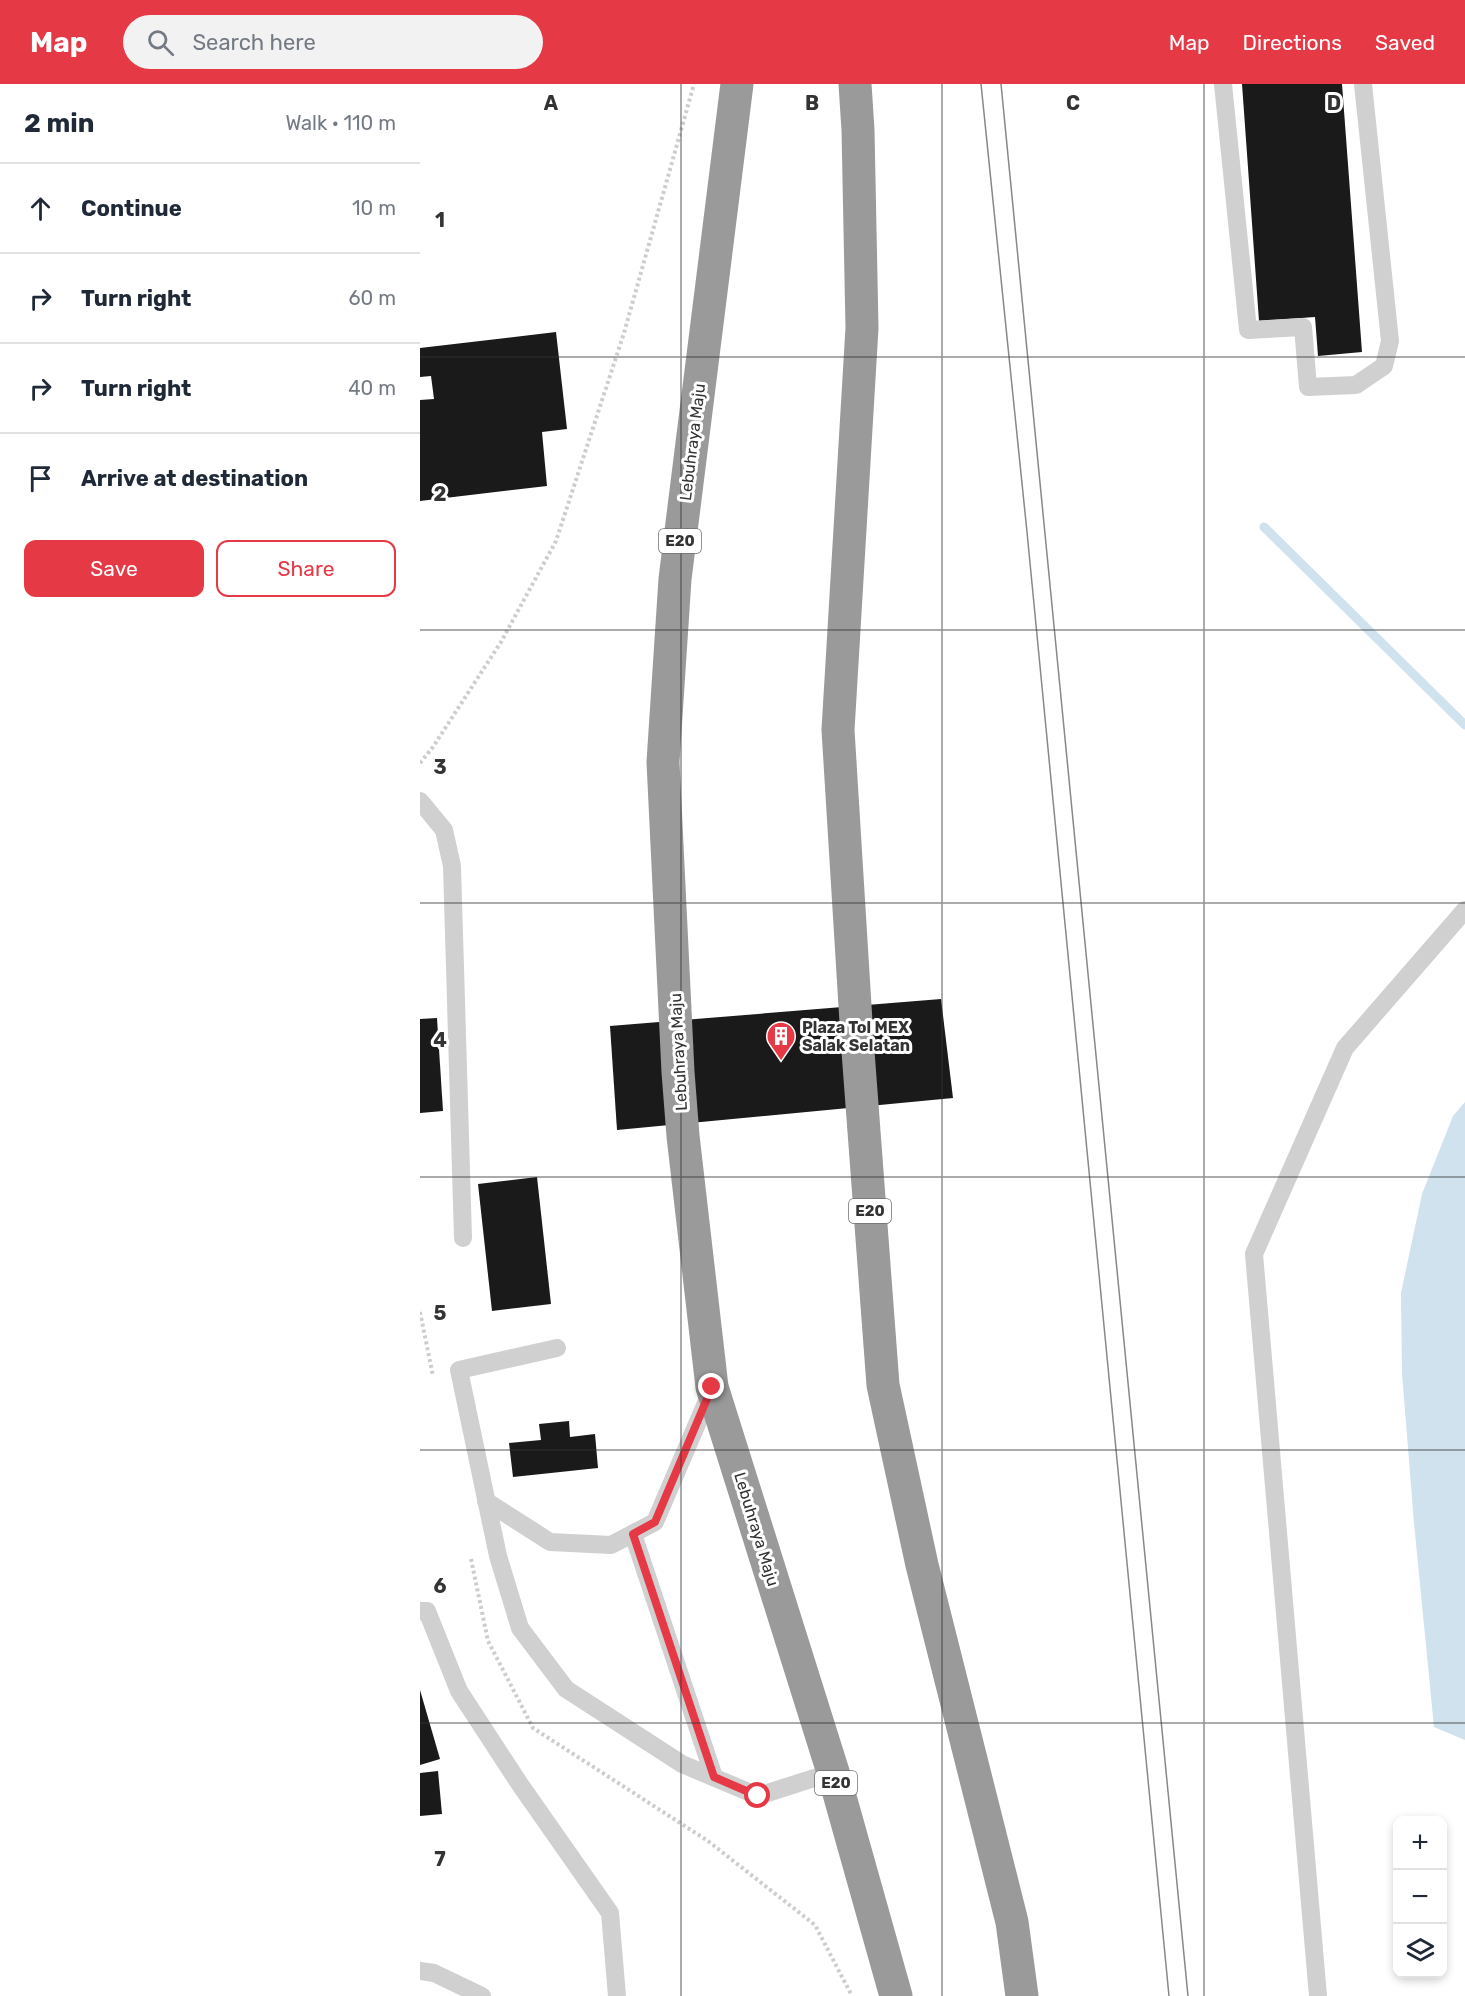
<!DOCTYPE html>
<meta charset="utf-8">
<style>
:root{--surface:#fff;--page:#f2f2f3;--text:#1f2937;--muted:#747a83;--line:#e0e1e3;--accent:#e63946}
body{margin:0;font-family:Rubik,sans-serif;background:var(--page);color:var(--text)}
.controls{position:absolute;right:18px;bottom:18px;display:grid;overflow:hidden;border-radius:12px;box-shadow:0 3px 9px #0003}
.controls button{width:54px;height:54px;display:grid;place-items:center;padding:0;border:0;border-bottom:2px solid var(--line);background:var(--surface);color:var(--text);font:30px sans-serif}
.stop{position:absolute;width:18px;height:18px;margin:-14px;border:4px solid #e63946;border-radius:50%;background:#fff}
.stop.end{background:#e63946;border-color:#fff;box-shadow:0 2px 6px #0008}
.list{margin:0;padding:0;list-style:none}
h2{display:flex;justify-content:space-between;align-items:center;height:78px;margin:0;padding:0 24px;font-size:26px}
h2 small{font-size:20px;font-weight:400;color:var(--muted)}
.list li{display:grid;grid-template-columns:39px 1fr auto;gap:18px;align-items:center;box-sizing:border-box;height:90px;padding:0 24px;border-top:2px solid var(--line)}
.list b{display:block;font-size:22px;white-space:nowrap}
.list em{font-size:20px;font-style:normal;color:var(--muted)}
.actions{display:flex;gap:12px;padding:18px 24px}
.actions a{flex:1;padding:14px 0;border:2px solid var(--accent);border-radius:12px;text-align:center;font-size:21px;color:var(--accent)}
.actions .main{background:var(--accent);color:#fff}
.icon{flex:none;width:33px;height:33px;fill:none;stroke:currentColor;stroke-width:2;stroke-linecap:round;stroke-linejoin:round}
.map{position:relative;flex:none;width:1045px;height:1912px;overflow:hidden}
header{display:flex;align-items:center;gap:36px;box-sizing:border-box;height:84px;padding:0 30px;background:var(--accent);color:#fff}
header strong{font-size:28px}
nav{display:flex;gap:33px;margin-inline-start:auto;font-size:21px}
.search{width:420px;height:54px;background:var(--page);display:flex;align-items:center;gap:15px;box-sizing:border-box;padding:0 21px;border-radius:33px;color:var(--muted);font-size:22px}
main{display:flex}
aside{flex:1;background:var(--surface)}
.map>svg:first-child{display:block}
.water{fill:#cfe2ee}
.lines{fill:none;stroke-linecap:round;stroke-linejoin:round}
.stream{stroke:#cfe2ee;stroke-width:9}
.building{fill:#1a1a1a}
.path{stroke:#cdcdcd;stroke-width:4;stroke-dasharray:3 3;stroke-linecap:butt}
.service{stroke:#d0d0d0;stroke-width:18}
.motorway{stroke:#9a9a9a;stroke-width:33}
.tram{stroke:#888;stroke-width:1.5}
.route{stroke:#e63946;stroke-width:8}
.grid{fill:none;stroke:#333;stroke-width:1.5;stroke-opacity:0.55}
.labels{text-anchor:middle;stroke-width:6;stroke-linejoin:round;paint-order:stroke}
.shield{fill:#fff;stroke:#707070;stroke-width:1.5}
.shield-label{font-size:15px;font-weight:bold;fill:#333}
.street-label{font-size:16px;fill:#333;stroke:#fff}
.poi-label{font-size:16px;font-weight:bold;fill:#333;stroke:#fff;text-anchor:start}
.grid-label{font-size:20px;text-anchor:middle;font-weight:bold;fill:#333;stroke:#fff;stroke-width:6;stroke-linejoin:round;paint-order:stroke}
</style>
<header>
<strong>Map</strong>
<div class="search"><svg class="icon" aria-label="search" viewBox="0 0 24 24"><circle cx="10" cy="10" r="6"/><path d="M15 15l6 6"/></svg>Search here</div>
<nav><a>Map</a><a>Directions</a><a>Saved</a></nav>
</header>
<main>
<aside>
<h2>2 min<small>Walk · 110 m</small></h2>
<ul class="list">
<li><svg class="icon" aria-label="ahead" viewBox="0 0 24 24"><path d="M12 20V5M6 11l6-6 6 6"/></svg><div><b>Continue</b></div><em>10 m</em></li>
<li><svg class="icon" aria-label="right" viewBox="0 0 24 24"><path d="M7 20v-9h11M14 6l5 5-5 5"/></svg><div><b>Turn right</b></div><em>60 m</em></li>
<li><svg class="icon" aria-label="right" viewBox="0 0 24 24"><path d="M7 20v-9h11M14 6l5 5-5 5"/></svg><div><b>Turn right</b></div><em>40 m</em></li>
<li><svg class="icon" aria-label="arrive" viewBox="0 0 24 24"><path d="M6 21V4h12l-3 4 3 4H6"/></svg><div><b>Arrive at destination</b></div></li>
</ul>
<div class="actions"><a class="main">Save</a><a>Share</a></div>
</aside>
<div class="map">
<svg width="1045" height="1912" viewBox="0 0 1045 1912">
<rect width="100%" height="100%" fill="#fff"/>
<path class="water" d="M1045 1018V1656L1014 1643 994 1439 982 1289 981 1209 1002 1110 1033 1032Z"/>
<g class="lines">
<path class="stream" d="M844 443 1045 641"/>
</g>
<g class="building">
<path d="M822 0H922L942 268 898 272 895 233 839 237Z"/>
<path d="M136 248 147 345 122 348 127 402 0 417V316L14 315 11 292 0 293V264Z"/>
<path d="M521 915 533 1014 197 1046 190 942Z"/>
<path d="M17 934 23 1027 0 1029V935Z"/>
<path d="M117 1093 131 1220 72 1227 58 1100Z"/>
<path d="M149 1337 150 1353 175 1350 178 1384 93 1393 89 1359 121 1356 119 1340Z"/>
<path d="M0 1606 20 1675 0 1681Z"/>
<path d="M18 1687 22 1730 0 1732V1689Z"/>
</g>
<g class="lines">
<g class="path">
<path d="M0 679 13 663 81 558 136 457 204 249 274 0"/>
<path d="M0 1228 13 1292"/>
<path d="M51 1475 68 1557 113 1644 288 1757 395 1841 432 1912"/>
</g>
<g class="service">
<path d="M803 0 828 246 883 243 888 303 936 301 964 282 970 257 943 0"/>
<path d="M0 717 24 746 32 782 43 1154"/>
<path d="M137 1264 39 1286 78 1472 100 1544 146 1605 262 1680 338 1712 413 1688"/>
<path d="M66 1417 130 1458 191 1461 235 1438 292 1305"/>
<path d="M213 1450 294 1693"/>
<path d="M0 1527H7L39 1607 99 1699 190 1829 197 1912"/>
<path d="M0 1887 14 1889 62 1912"/>
<path d="M898 1912 834 1170 925 964 1045 826"/>
</g>
<g class="motorway">
<path d="M317 0 255 495 243 678 258 988 263 1052 292 1303 413 1688 476 1912"/>
<path d="M435 0 438 46 442 244 418 646 437 954 463 1301 502 1481 592 1838 602 1912"/>
</g>
<g class="tram">
<path d="M561 0 607 448 749 1912"/>
<path d="M581 0 768 1912"/>
</g>
</g>
<g class="lines">
<path class="route" d="M292 1303 235 1438 213 1450 294 1693 338 1712"/>
</g>
<path class="grid" d="M261 0V1912M522 0V1912M784 0V1912M0 273H1045M0 546H1045M0 819H1045M0 1093H1045M0 1366H1045M0 1639H1045"/>
<defs>
<g id="building-pin" transform="scale(1.5)"><path d="M0 17L-7.5 6A9.5 9.5 0 1 1 7.5 6Z" fill="#e63946" stroke="#fff"/><path d="M-4-6H4V6H1V3H-1V6H-4ZM-2.5-4.3h1.7v1.8h-1.7ZM.8-4.3h1.7v1.8H.8ZM-2.5-1h1.7V.8h-1.7ZM.8-1h1.7V.8H.8Z" fill="#fff"/></g>
</defs>
<g fill-rule="evenodd">
<use href="#building-pin" x="361" y="952"/>
</g>
<g class="labels">
<g class="shield">
<rect x="239" y="445" width="42" height="24" rx="4.5"/>
<rect x="429" y="1115" width="42" height="24" rx="4.5"/>
<rect x="395" y="1687" width="42" height="24" rx="4.5"/>
</g>
<g class="shield-label">
<text x="260" y="462">E20</text>
<text x="450" y="1132">E20</text>
<text x="416" y="1704">E20</text>
</g>
<g class="street-label">
<text transform="translate(272 358) rotate(-83)" y="6">Lebuhraya Maju</text>
<text transform="translate(258 968) rotate(-93)" y="6">Lebuhraya Maju</text>
<text transform="translate(337 1445) rotate(73)" y="6">Lebuhraya Maju</text>
</g>
<g class="poi-label">
<text x="382" y="949">Plaza Tol MEX<tspan x="382" dy="18">Salak Selatan</tspan></text>
</g>
</g>
<g class="grid-label">
<text x="131" y="26">A</text>
<text x="392" y="26">B</text>
<text x="653" y="26">C</text>
<text x="914" y="26">D</text>
<text x="20" y="143">1</text>
<text x="20" y="417">2</text>
<text x="20" y="690">3</text>
<text x="20" y="963">4</text>
<text x="20" y="1236">5</text>
<text x="20" y="1509">6</text>
<text x="20" y="1782">7</text>
</g>
</svg>
<div class="controls">
<button>+</button>
<button>−</button>
<button><svg class="icon" aria-label="layers" viewBox="0 0 24 24"><path d="M12 4l9 5-9 5-9-5zM3 14l9 5 9-5"/></svg></button>
</div>
<div class="stop" style="left:338px;top:1712px"></div>
<div class="stop end" style="left:292px;top:1303px"></div>
</div>
</main>
